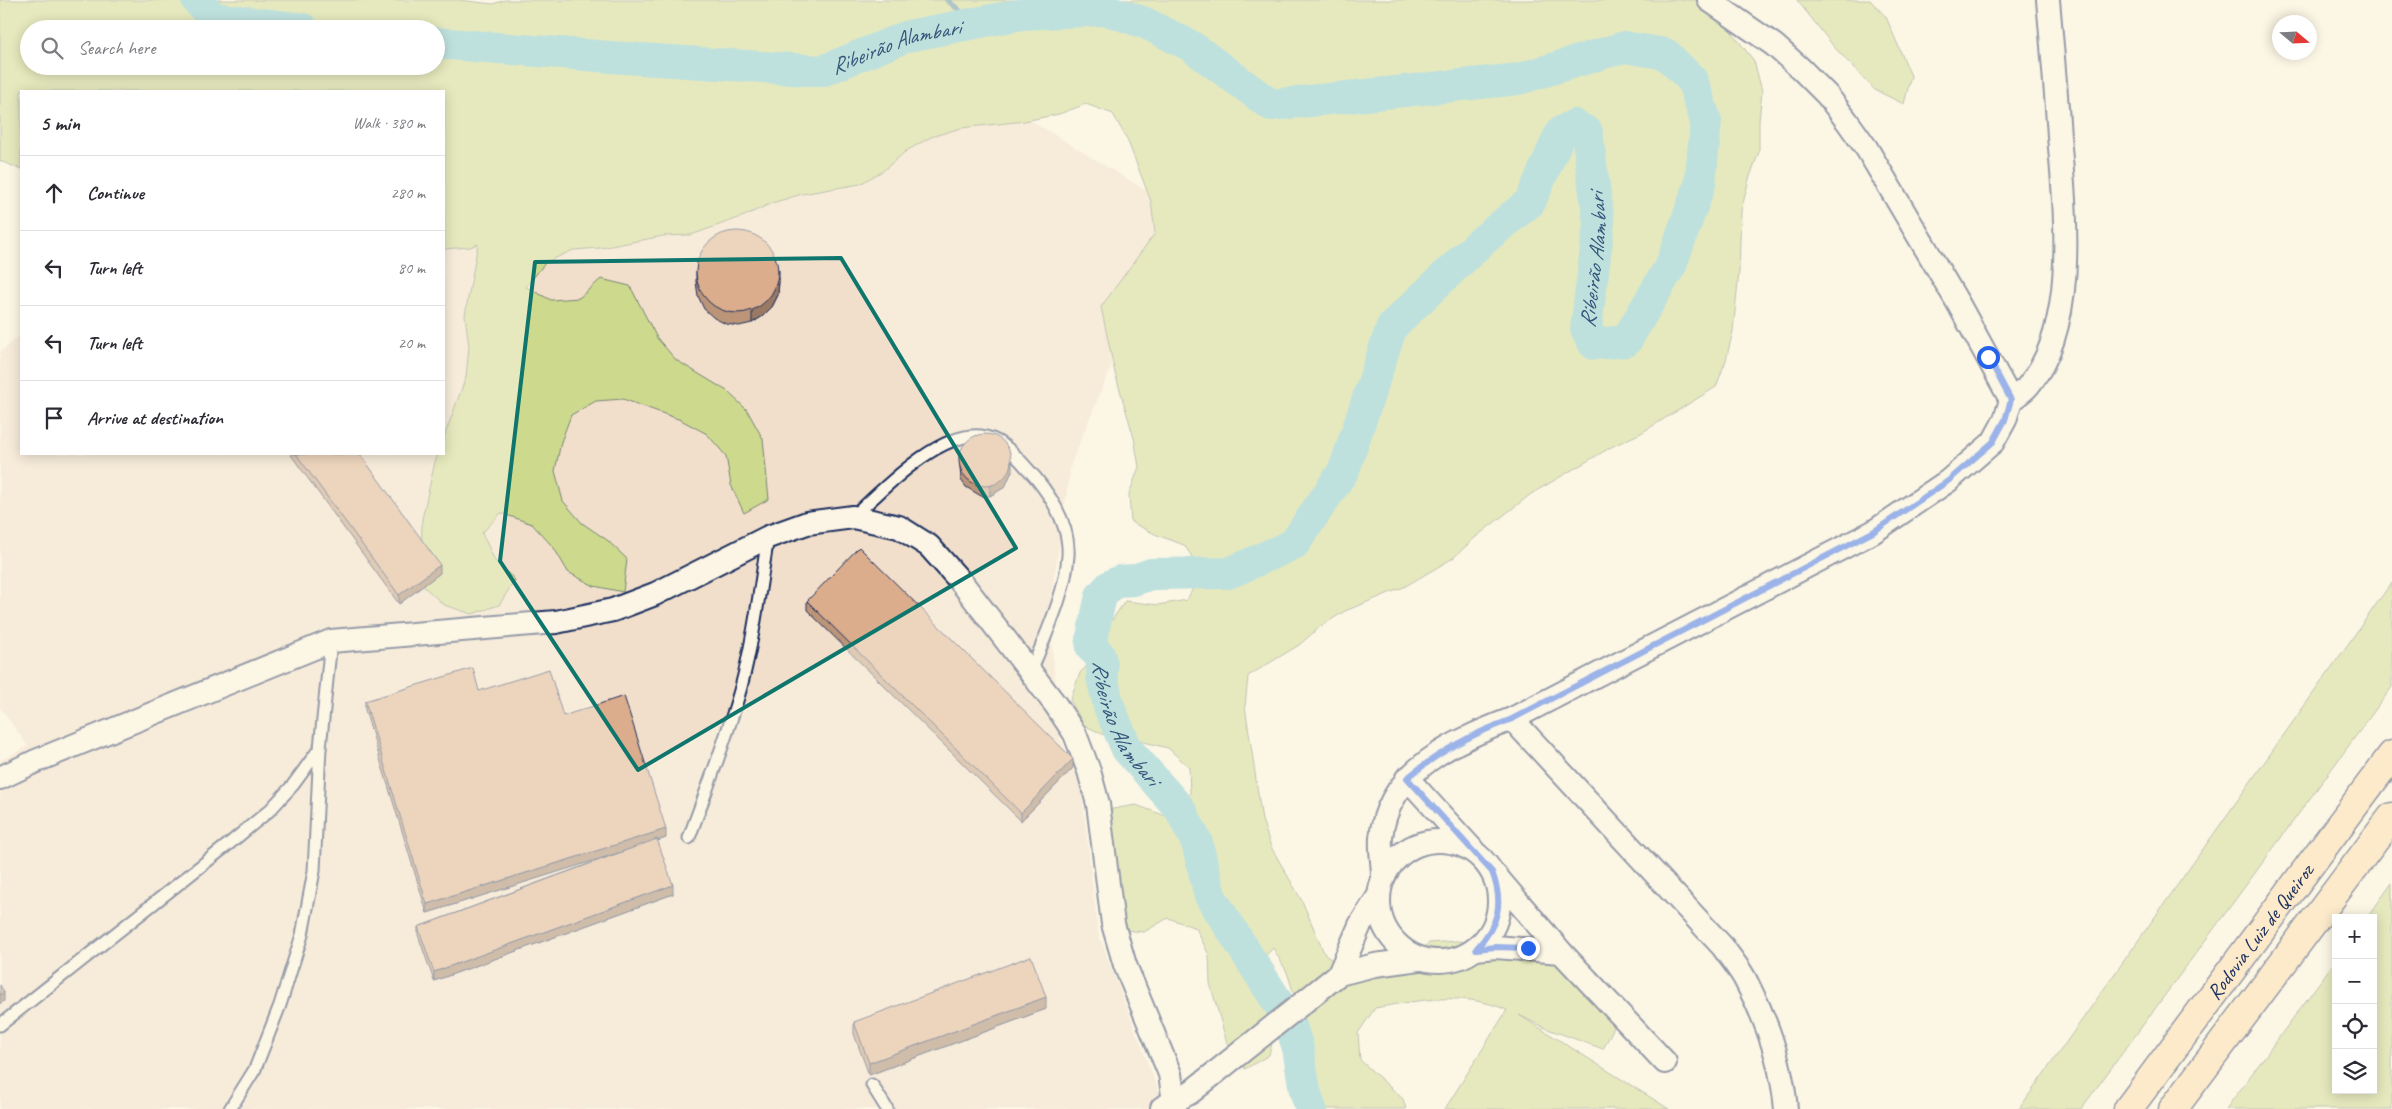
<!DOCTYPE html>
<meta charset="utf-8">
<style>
:root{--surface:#fff;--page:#f7f7f7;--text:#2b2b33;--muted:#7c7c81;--line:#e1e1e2}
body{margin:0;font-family:Caveat,sans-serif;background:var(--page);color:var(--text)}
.controls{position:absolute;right:15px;bottom:15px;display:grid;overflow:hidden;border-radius:0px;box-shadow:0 2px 12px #0003}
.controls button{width:45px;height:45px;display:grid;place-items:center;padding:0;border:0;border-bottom:1px solid var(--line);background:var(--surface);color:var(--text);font:25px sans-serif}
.compass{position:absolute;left:2272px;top:15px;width:45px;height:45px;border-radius:50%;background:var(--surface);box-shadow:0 2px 12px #0003;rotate:109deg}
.stop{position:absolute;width:15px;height:15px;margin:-11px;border:4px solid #2563eb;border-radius:50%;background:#fff}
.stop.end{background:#2563eb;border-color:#fff;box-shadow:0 1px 5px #0008}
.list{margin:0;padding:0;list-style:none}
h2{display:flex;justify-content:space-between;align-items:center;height:65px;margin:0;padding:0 20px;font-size:21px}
h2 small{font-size:16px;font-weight:400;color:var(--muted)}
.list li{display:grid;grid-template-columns:32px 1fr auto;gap:15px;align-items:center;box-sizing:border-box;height:75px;padding:0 20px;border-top:1px solid var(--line)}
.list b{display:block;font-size:19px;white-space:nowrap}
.list em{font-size:16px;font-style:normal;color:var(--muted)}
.icon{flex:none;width:28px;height:28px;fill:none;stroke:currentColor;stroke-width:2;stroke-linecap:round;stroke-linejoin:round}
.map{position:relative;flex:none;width:2392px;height:1109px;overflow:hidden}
.search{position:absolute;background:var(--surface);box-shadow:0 2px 12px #0003;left:20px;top:20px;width:425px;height:55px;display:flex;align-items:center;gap:12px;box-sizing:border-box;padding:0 18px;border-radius:28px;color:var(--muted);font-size:19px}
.panel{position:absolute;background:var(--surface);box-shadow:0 2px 12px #0003;left:20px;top:90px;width:425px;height:365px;border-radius:0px}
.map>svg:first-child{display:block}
.built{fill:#f2dfcb}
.green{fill:#cdda8d;stroke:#748476;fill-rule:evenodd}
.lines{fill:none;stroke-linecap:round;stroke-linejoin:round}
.stream{stroke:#528aa4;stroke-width:5.5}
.river{stroke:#77c7d3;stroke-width:32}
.lane-casing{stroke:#1b2f5e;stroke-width:15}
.street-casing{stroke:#1b2f5e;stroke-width:26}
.highway-casing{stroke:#1b2f5e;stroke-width:31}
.lane{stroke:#fcf5e5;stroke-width:11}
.street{stroke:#fcf5e5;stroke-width:22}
.highway{stroke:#fddcac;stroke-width:28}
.wall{fill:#bc9579;stroke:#1b2f5e}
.shaded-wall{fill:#997963;stroke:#1b2f5e}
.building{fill:#dbad8d;stroke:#1b2f5e}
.route{stroke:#2563eb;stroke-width:6}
.marked{fill:none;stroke:#0f766e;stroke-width:4;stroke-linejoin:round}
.labels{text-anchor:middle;stroke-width:4;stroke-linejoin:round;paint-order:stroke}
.street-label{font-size:21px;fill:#1b2f5e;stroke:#fcf5e5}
.water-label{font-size:22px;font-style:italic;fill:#32557b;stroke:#fcf5e5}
</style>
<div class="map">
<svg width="2392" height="1109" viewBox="0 0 2392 1109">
<rect width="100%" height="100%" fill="#fcf5e5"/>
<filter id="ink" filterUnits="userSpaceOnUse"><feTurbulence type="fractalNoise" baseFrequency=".02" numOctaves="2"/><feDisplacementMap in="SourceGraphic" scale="10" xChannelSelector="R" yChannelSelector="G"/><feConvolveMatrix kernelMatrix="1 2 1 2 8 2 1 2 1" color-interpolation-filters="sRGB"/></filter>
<g filter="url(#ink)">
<path class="built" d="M953 74 1177 209 1071 463 1049 613 1060 738 1080 778 1098 933 1162 1100 1160 1109H0V761L28 746 0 707V352L21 335V454H444V219Z"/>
<g class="green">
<path d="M0 0H459L493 4 505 0H1702L1717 13 1754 61 1762 91 1759 121V152L1749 179 1741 211 1739 272 1733 331 1726 360 1716 387 1641 433 1613 446 1531 494 1477 536 1453 558 1404 587 1345 611 1321 626 1299 645 1248 676 1245 706 1262 820 1271 847 1302 901 1325 955 1349 972 1407 962 1429 943 1457 941 1516 948 1544 958 1570 971 1618 1019 1603 1049 1545 1028 1519 1015 1669 1109H1445L1507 1010C1463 991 1420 1000 1375 1008L1358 1033 1360 1060 1403 1099 1406 1109H1317L1307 1057 1305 1029 1287 972 1273 948 1254 968 1277 1023 1269 1055 1245 1069 1227 1043 1210 983 1209 955 1196 928 1168 918 1144 932 1114 929 1107 810 1136 805 1166 816 1190 794 1189 767 1168 748 1140 741 1110 738 1084 725 1070 700 1080 673 1099 653 1108 626 1125 601 1158 605 1187 600 1202 571 1184 545 1157 535 1131 522 1129 494 1139 467 1134 438 1115 373 1101 307 1155 233 1151 201 1127 139 1113 114 1086 104 1059 114 1025 121 961 128 931 137 906 151 884 170 860 184 802 194 772 203 744 216 691 235 663 236 601 248 573 250 545 263 526 287 551 300 579 298 601 279 630 286 657 338 676 360 727 391 747 410 763 439 769 499 744 513 731 485 726 456 707 434 681 420 623 399 596 401 571 415 561 442 555 471 563 501 582 523 607 540 627 559 623 592 594 586 568 572 554 548 532 524 501 513 482 533 495 561 515 580 499 605 472 614 444 605 421 584 422 519 435 462 438 454H444V437L466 377 469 347 465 315 478 244 470 247 444 249V91H21V169L0 161ZM29 29H436V66H29Z"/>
<path d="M1797 0H1870L1886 17 1911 76 1904 104 1875 90 1835 48Z"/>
<path d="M2392 582V687L2081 1109H2019Z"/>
<path d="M2392 883V1109H2226L2336 960V1090H2373V918H2367Z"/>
</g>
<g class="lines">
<path class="stream" d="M947 0 975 23"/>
<g class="river">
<path d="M197 0 213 18 303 29"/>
<path id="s1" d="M436 43 610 57 822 71 908 36 1023 14 1107 10 1145 23 1191 46 1271 105 1519 79 1624 47 1666 54 1692 80 1706 121 1700 184 1671 265 1626 341 1594 344 1586 329 1599 224 1587 132 1574 125 1561 132 1530 202 1481 242 1392 326 1344 470 1294 544 1229 573 1151 574 1134 580 1120 581 1110 586 1101 596 1091 641 1092 648 1099 654 1102 664V677L1109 707 1127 749 1180 809 1197 843 1210 896 1289 1020 1298 1048 1305 1091 1311 1109"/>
</g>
<g class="lane-casing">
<g id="lane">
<path d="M853 517C881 491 943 426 986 437 1007 442 1021 462 1035 477 1053 499 1070 527 1068 556 1065 596 1045 635 1031 672"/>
<path d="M689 838C707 788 727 738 741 687 754 638 760 587 768 537"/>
<path d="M0 1025 230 843 270 810 293 785 320 748 331 641"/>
<path d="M872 1085 887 1109"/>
<path d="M230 1109 255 1069 280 1005 302 935 314 871 320 748"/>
</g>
</g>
<g class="street-casing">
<g id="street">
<path d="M2011 400C2016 396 2024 391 2028 386 2079 327 2065 208 2059 136 2056 91 2052 45 2048 0"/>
<path d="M1512 719 1723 947C1731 959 1741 970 1747 983 1767 1021 1782 1066 1786 1109"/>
<path d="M0 778 36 761 331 641 556 622 613 610 655 594 768 537 807 523 853 517 899 527 929 546 962 583 1055 704 1075 734 1089 771 1098 804 1113 924 1125 965 1170 1074 1175 1109"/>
<path d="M1407 778 1472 849"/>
<circle cx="1439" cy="901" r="60"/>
<path d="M1495 875 1561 952"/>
<path d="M1383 877C1383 864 1380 851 1381 838 1387 770 1457 740 1512 719L1873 532 1948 481 1993 442 2005 420 2011 400 1958 303 1867 149 1847 121 1827 95 1800 68 1774 45 1709 0"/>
<path d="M1476 949 1495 947 1561 952 1665 1062"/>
<path d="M1339 974 1360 925 1378 897"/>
<path d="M1162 1108 1191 1092 1339 974 1375 965 1419 959"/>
</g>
</g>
<g class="highway-casing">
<g id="highway">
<path id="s2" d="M2128 1109 2392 755"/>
<path d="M2173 1109 2392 817"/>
</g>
</g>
<use href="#lane" class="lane"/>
<use href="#street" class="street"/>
<use href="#highway" class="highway"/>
</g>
<g class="wall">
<path d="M696 271 779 281 778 295 772 307 763 316 752 323 739 326 726 324 714 318 704 309 698 296 696 282Z"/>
<path d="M291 454H360L440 573 399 604 291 455Z"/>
<path d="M959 454 1012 471 1005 487 990 496H981L966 487 961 480Z"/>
<path d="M807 601 1073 768 1021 821 807 610Z"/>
<path d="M479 691 563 716 666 838 657 841 673 894 434 981 418 935V927L629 849 427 913 365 710V701Z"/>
<path d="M1046 1009 869 1075 854 1034V1022Z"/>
</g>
<g class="shaded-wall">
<path d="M779 270V281L778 295 772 307 763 316 752 323V311Z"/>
<path d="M1012 462V471L1005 487 990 496V487Z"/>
<path d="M440 565V573L399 604V595Z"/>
<path d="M1073 759V768L1021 821V813Z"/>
<path d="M666 829V838L427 913V904Z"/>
<path d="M673 885V894L434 981V972Z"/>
<path d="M4 992V1001L0 1004V995Z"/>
<path d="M1046 997V1009L869 1075V1063Z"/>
</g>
<g class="building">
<circle cx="737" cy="272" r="41"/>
<circle cx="985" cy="460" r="26"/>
<path d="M296 454H360L440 565 399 595Z"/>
<path d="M859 547 1073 759 1021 813 807 601Z"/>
<path d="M473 668 479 691 549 669 563 716 624 696 666 829 427 904 365 701Z"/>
<path d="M657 839 673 885 434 972 418 927Z"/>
<path d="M1031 956 1046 997 869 1063 854 1022Z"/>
<path d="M0 985 4 992 0 995Z"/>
</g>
</g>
<g class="lines" filter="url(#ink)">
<path class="route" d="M1528 948 1495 947 1476 949C1499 924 1504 903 1492 872L1407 778C1442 750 1470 735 1512 719L1873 532 1948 481 1993 442 2005 420 2011 400 1988 357"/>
</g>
<path d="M0 0H2392V1109H0ZM841 258 1016 548 638 770 500 561 535 262Z" fill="#fcf5e5" fill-opacity=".55" fill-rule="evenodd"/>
<path class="marked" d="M841 258 1016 548 638 770 500 561 535 262Z"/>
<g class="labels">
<g class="street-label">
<text dy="7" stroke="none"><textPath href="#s2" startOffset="221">Rodovia Luiz de Queiroz</textPath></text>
</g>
<g class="water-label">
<text dy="8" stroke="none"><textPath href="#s1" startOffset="465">Ribeirão Alambari</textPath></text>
<text dy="8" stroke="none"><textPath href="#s1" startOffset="1710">Ribeirão Alambari</textPath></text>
<text dy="8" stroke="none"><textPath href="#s1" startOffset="2716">Ribeirão Alambari</textPath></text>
</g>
</g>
</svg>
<div class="controls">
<button>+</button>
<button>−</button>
<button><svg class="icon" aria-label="locate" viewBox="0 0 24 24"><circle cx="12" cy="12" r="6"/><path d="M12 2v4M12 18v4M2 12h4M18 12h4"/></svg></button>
<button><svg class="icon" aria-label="layers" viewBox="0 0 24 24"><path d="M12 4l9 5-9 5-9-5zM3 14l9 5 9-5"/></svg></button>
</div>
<svg class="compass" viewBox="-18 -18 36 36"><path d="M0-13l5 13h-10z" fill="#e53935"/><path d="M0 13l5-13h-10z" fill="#7c7c81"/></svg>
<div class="stop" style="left:1988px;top:357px"></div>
<div class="stop end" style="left:1528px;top:948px"></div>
<div class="search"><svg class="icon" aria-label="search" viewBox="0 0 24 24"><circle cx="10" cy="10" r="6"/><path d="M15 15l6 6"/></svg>Search here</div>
<section class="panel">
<h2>5 min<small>Walk · 380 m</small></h2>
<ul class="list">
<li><svg class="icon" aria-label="ahead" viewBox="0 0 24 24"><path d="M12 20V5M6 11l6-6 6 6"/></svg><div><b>Continue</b></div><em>280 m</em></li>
<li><svg class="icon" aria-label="left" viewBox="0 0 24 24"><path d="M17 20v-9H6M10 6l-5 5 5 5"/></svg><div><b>Turn left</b></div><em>80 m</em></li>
<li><svg class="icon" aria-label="left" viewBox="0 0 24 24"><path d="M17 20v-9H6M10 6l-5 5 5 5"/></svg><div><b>Turn left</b></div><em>20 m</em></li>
<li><svg class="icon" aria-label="arrive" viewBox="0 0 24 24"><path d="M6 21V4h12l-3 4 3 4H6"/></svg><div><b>Arrive at destination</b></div></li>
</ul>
</section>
</div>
